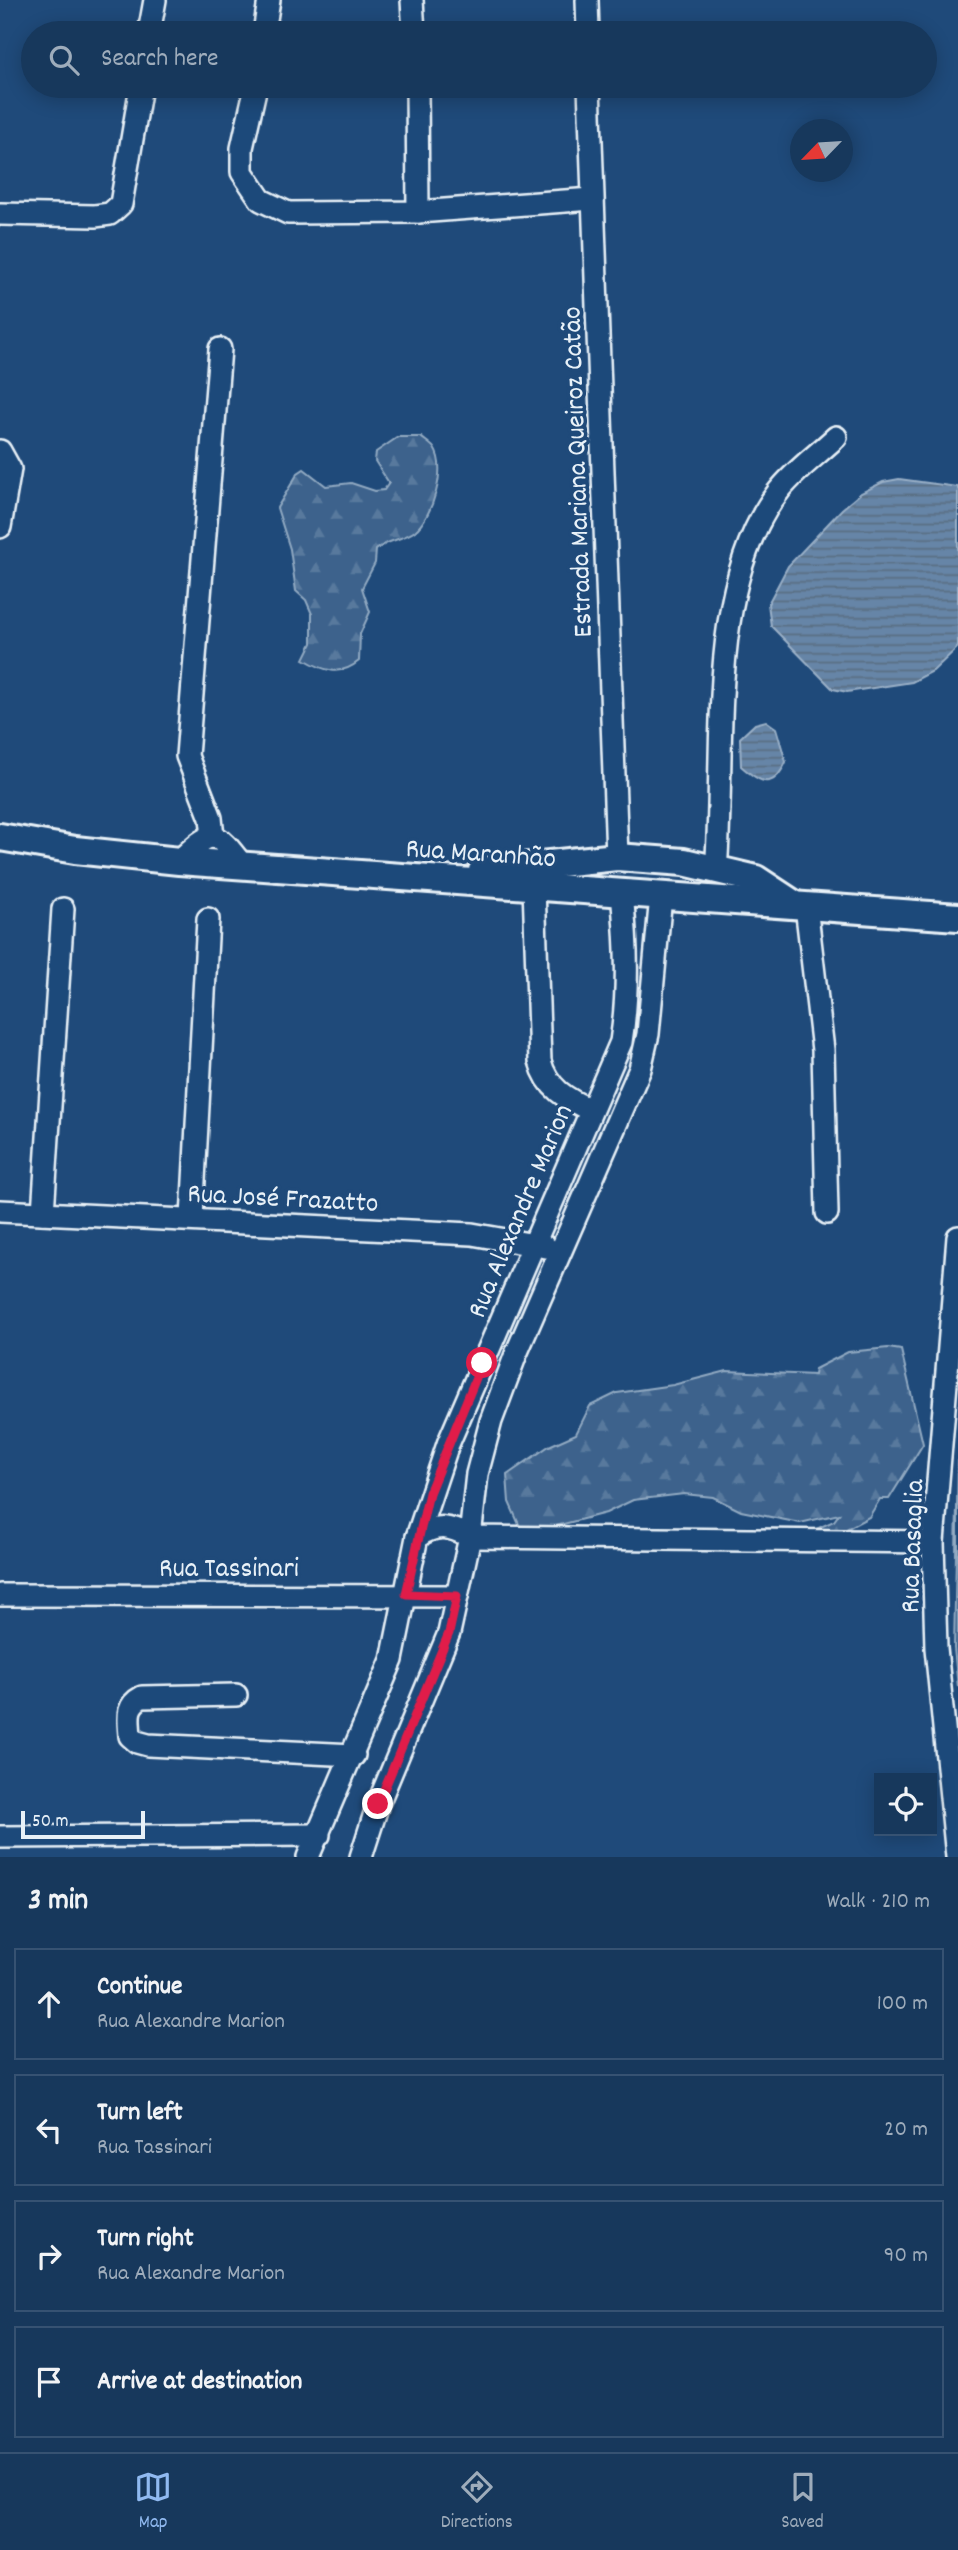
<!DOCTYPE html>
<meta charset="utf-8">
<style>
:root{--surface:#17385c;--page:#244365;--text:#f1f3f6;--muted:#9eacbb;--line:#365272;--accent:#90b9f0}
body{margin:0;font-family:Dekko,sans-serif;background:var(--page);color:var(--text)}
.controls{position:absolute;right:21px;bottom:21px;display:grid;overflow:hidden;border-radius:0px;box-shadow:0 4px 18px #0003}
.controls button{width:63px;height:63px;display:grid;place-items:center;padding:0;border:0;border-bottom:2px solid var(--line);background:var(--surface);color:var(--text);font:35px sans-serif}
.compass{position:absolute;left:790px;top:119px;width:63px;height:63px;border-radius:50%;background:var(--surface);box-shadow:0 4px 18px #0003;rotate:245deg}
.scale{position:absolute;left:21px;bottom:18px;width:124px;box-sizing:border-box;padding-left:7px;border:4px solid #e8f1f8;border-top:0;font-size:19px;line-height:24px;white-space:nowrap;color:#e8f1f8;-webkit-text-stroke:5px #1f4a7a;paint-order:stroke}
.stop{position:absolute;width:21px;height:21px;margin:-16px;border:5px solid #e11d48;border-radius:50%;background:#fff}
.stop.end{background:#e11d48;border-color:#fff;box-shadow:0 2px 7px #0008}
.list{margin:0;padding:0;list-style:none}
h2{display:flex;justify-content:space-between;align-items:center;height:91px;margin:0;padding:0 28px;font-size:30px}
h2 small{font-size:23px;font-weight:400;color:var(--muted)}
.list li{display:grid;grid-template-columns:46px 1fr auto;gap:21px;align-items:center;box-sizing:border-box;height:112px;margin:0 14px 14px;padding:0 14px;border:2px solid var(--line);border-radius:0px}
.list b{display:block;font-size:26px;white-space:nowrap}
.list p{margin:0;font-size:23px;white-space:nowrap;color:var(--muted)}
.list em{font-size:23px;font-style:normal;color:var(--muted)}
.icon{flex:none;width:38px;height:38px;fill:none;stroke:currentColor;stroke-width:2;stroke-linecap:round;stroke-linejoin:round}
.map{position:relative;flex:none;width:958px;height:1857px;overflow:hidden}
.search{position:absolute;background:var(--surface);box-shadow:0 4px 18px #0003;left:21px;right:21px;top:21px;height:77px;display:flex;align-items:center;gap:18px;box-sizing:border-box;padding:0 24px;border-radius:38px;color:var(--muted);font-size:26px}
.sheet{height:595px;background:var(--surface)}
nav{display:flex;justify-content:space-around;align-items:center;box-sizing:border-box;height:98px;border-top:2px solid var(--line);background:var(--surface);font-size:19px;color:var(--muted)}
nav a{display:grid;justify-items:center;gap:4px}
nav .on{color:var(--accent)}
.map>svg:first-child{display:block}
.forest{fill:url(#forest-firs);stroke:#92aac2;stroke-width:2}
.park{fill:#3c628c;stroke:#92aac2;stroke-width:2}
.water{fill:url(#water-rules);stroke:#9ab0c7;stroke-width:2}
.lines{fill:none;stroke-linecap:round;stroke-linejoin:round}
.minor-casing{stroke:#e8f1f8;stroke-width:26}
.major-casing{stroke:#e8f1f8;stroke-width:32}
.minor{stroke:#1f4a7a;stroke-width:21}
.major{stroke:#1f4a7a;stroke-width:26}
.route{stroke:#e11d48;stroke-width:9}
.labels{text-anchor:middle;stroke-width:7;stroke-linejoin:round;paint-order:stroke}
.street-label{font-size:28px;fill:#e8f1f8;stroke:#1f4a7a}
</style>
<div class="map">
<svg width="958" height="1857" viewBox="0 0 958 1857">
<defs>
<pattern id="forest-firs" width="22" height="20" patternUnits="userSpaceOnUse" patternTransform="scale(1.75)"><rect width="22" height="20" fill="#3c628c"/><path d="M5 1l3.5 6h-7zM16 11l3.5 6h-7z" fill="#58799d"/></pattern>
<pattern id="water-rules" width="6" height="5" patternUnits="userSpaceOnUse" patternTransform="scale(1.75)"><rect width="6" height="5" fill="#6685a7"/><path d="M0 2.5h6" fill="none" stroke="#596d82"/></pattern>
</defs>
<rect width="100%" height="100%" fill="#1f4a7a"/>
<filter id="ink" filterUnits="userSpaceOnUse"><feTurbulence type="fractalNoise" baseFrequency=".0143" numOctaves="2"/><feDisplacementMap in="SourceGraphic" scale="14" xChannelSelector="R" yChannelSelector="G"/><feConvolveMatrix kernelMatrix="1 2 1 2 8 2 1 2 1" color-interpolation-filters="sRGB"/></filter>
<g filter="url(#ink)">
<g class="forest">
<path d="M398 437H421C424 440 431 444 434 448 447 468 433 516 415 531 403 540 388 539 376 550L375 563 362 588 370 612 360 634 359 661C340 677 324 671 304 659L312 643V614L306 600 296 591 290 549 277 508 298 473 304 469 326 486 351 483 375 491 384 490 389 483 375 461 376 452Z"/>
<path d="M888 1348 901 1350 923 1444 889 1499H880L869 1517 835 1535 816 1529 834 1521 839 1514 800 1523 741 1511 713 1497 684 1494 633 1500 606 1513 548 1528 521 1529 509 1502 507 1475 549 1446 576 1434 590 1406 617 1393 673 1385 727 1371 814 1375 815 1369 848 1352Z"/>
</g>
<path class="park" d="M958 1460V1687L954 1648Z"/>
<g class="water">
<path d="M899 479 958 487V647L933 671 912 682 847 692 833 689 771 626 768 604 788 566 842 509 861 493 883 482Z"/>
<path d="M766 721 776 728 786 762C773 790 761 784 741 766L740 738 755 724Z"/>
</g>
<g class="lines">
<g class="minor-casing">
<g id="minor">
<path d="M412 0 414 33"/>
<path d="M587 0 588 33"/>
<path d="M149 33 155 0"/>
<path d="M264 33 269 0"/>
<path d="M256 86 242 148V172L261 200 288 213 418 212 592 199"/>
<path d="M417 86 418 212"/>
<path d="M589 86 617 857"/>
<path d="M0 214 95 216 110 214 121 204 141 86"/>
<path d="M0 451 10 469 0 527"/>
<path d="M213 837 211 818 187 756 220 349"/>
<path d="M179 861C213 828 215 829 243 866"/>
<path d="M716 870C726 755 705 587 778 492 793 472 817 455 836 437"/>
<path d="M534 887 540 1061C547 1088 566 1099 591 1110"/>
<path d="M806 906 823 1050 827 1213"/>
<path d="M0 1211 472 1234 546 1247"/>
<path d="M43 1213 63 909"/>
<path d="M192 1218 208 919"/>
<path d="M417 1537C437 1523 450 1526 470 1537L933 1542"/>
<path d="M0 1595 457 1596"/>
<path d="M236 1695 142 1697C125 1706 129 1719 130 1736L137 1742 148 1745 354 1755"/>
<path d="M0 1837 319 1835"/>
<path d="M308 1857 392 1660 417 1537 448 1444 621 1042C629 991 627 944 622 893"/>
<path d="M361 1857 378 1804 449 1633 470 1537 477 1474 491 1421 516 1354 640 1069 648 1034 661 896"/>
<path d="M957 1857 936 1648 933 1542 958 1237"/>
</g>
</g>
<g class="major-casing">
<g id="major">
<path d="M0 837 75 850 179 861 958 917"/>
<path d="M482 871 617 857 684 862 756 879 794 904"/>
</g>
</g>
<use href="#minor" class="minor"/>
<use href="#major" class="major"/>
</g>
</g>
<g class="lines" filter="url(#ink)">
<path class="route" d="M378 1804 449 1633 457 1596 406 1594 429 1493 482 1363"/>
</g>
<g class="labels">
<g class="street-label">
<text transform="translate(575 472) rotate(-92)" y="10">Estrada Mariana Queiroz Catão</text>
<text transform="translate(481 851) rotate(4)" y="10">Rua Maranhão</text>
<text transform="translate(283 1196) rotate(3)" y="10">Rua José Frazatto</text>
<text transform="translate(518 1210) rotate(-67)" y="10">Rua Alexandre Marion</text>
<text transform="translate(910 1546) rotate(-88)" y="10">Rua Basaglia</text>
<text x="229" y="1576">Rua Tassinari</text>
</g>
</g>
</svg>
<div class="controls">
<button><svg class="icon" aria-label="locate" viewBox="0 0 24 24"><circle cx="12" cy="12" r="6"/><path d="M12 2v4M12 18v4M2 12h4M18 12h4"/></svg></button>
</div>
<svg class="compass" viewBox="-18 -18 36 36"><path d="M0-13l5 13h-10z" fill="#e53935"/><path d="M0 13l5-13h-10z" fill="#9eacbb"/></svg>
<div class="scale">50 m</div>
<div class="stop" style="left:482px;top:1363px"></div>
<div class="stop end" style="left:378px;top:1804px"></div>
<div class="search"><svg class="icon" aria-label="search" viewBox="0 0 24 24"><circle cx="10" cy="10" r="6"/><path d="M15 15l6 6"/></svg>Search here</div>
</div>
<section class="sheet">
<h2>3 min<small>Walk · 210 m</small></h2>
<ul class="list">
<li><svg class="icon" aria-label="ahead" viewBox="0 0 24 24"><path d="M12 20V5M6 11l6-6 6 6"/></svg><div><b>Continue</b><p>Rua Alexandre Marion</p></div><em>100 m</em></li>
<li><svg class="icon" aria-label="left" viewBox="0 0 24 24"><path d="M17 20v-9H6M10 6l-5 5 5 5"/></svg><div><b>Turn left</b><p>Rua Tassinari</p></div><em>20 m</em></li>
<li><svg class="icon" aria-label="right" viewBox="0 0 24 24"><path d="M7 20v-9h11M14 6l5 5-5 5"/></svg><div><b>Turn right</b><p>Rua Alexandre Marion</p></div><em>90 m</em></li>
<li><svg class="icon" aria-label="arrive" viewBox="0 0 24 24"><path d="M6 21V4h12l-3 4 3 4H6"/></svg><div><b>Arrive at destination</b></div></li>
</ul>
</section>
<nav>
<a class="on"><svg class="icon" aria-label="map" viewBox="0 0 24 24"><path d="M3 6l6-2 6 2 6-2v14l-6 2-6-2-6 2zM9 4v14M15 6v14"/></svg>Map</a>
<a><svg class="icon" aria-label="directions" viewBox="0 0 24 24"><path d="M12 3l9 9-9 9-9-9zM9 14v-3h6M13 9l2 2-2 2"/></svg>Directions</a>
<a><svg class="icon" aria-label="saved" viewBox="0 0 24 24"><path d="M7 4h10v16l-5-4-5 4z"/></svg>Saved</a>
</nav>
